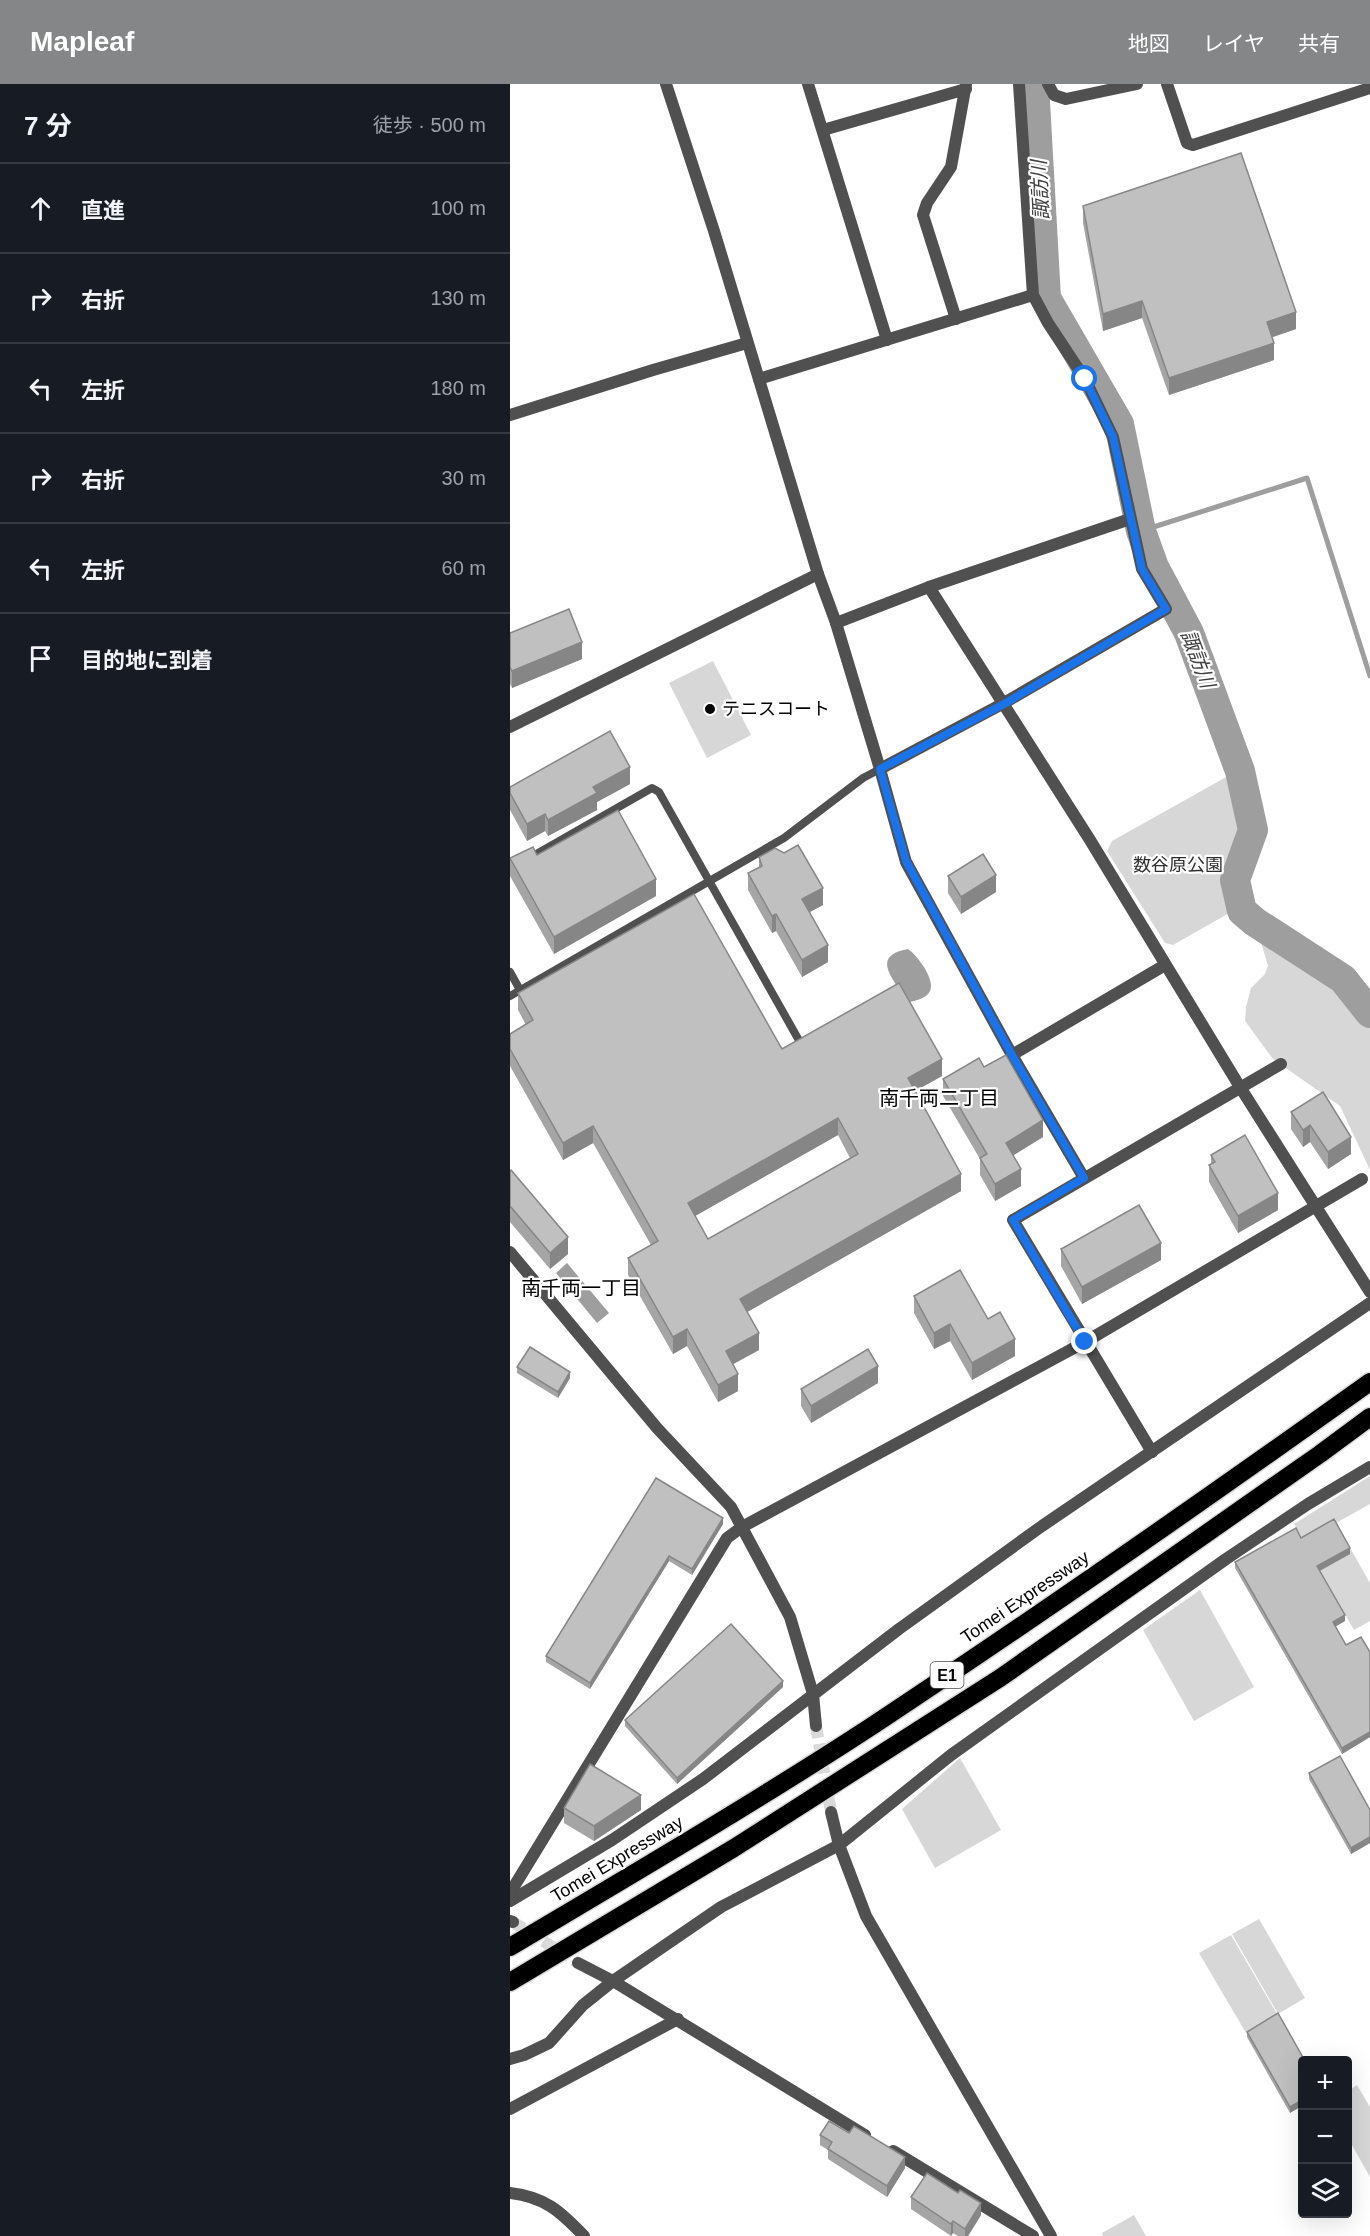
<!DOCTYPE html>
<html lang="ja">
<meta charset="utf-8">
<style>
:root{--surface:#171b24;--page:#20242c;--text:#f1f3f6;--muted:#9ea1a6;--line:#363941;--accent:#858687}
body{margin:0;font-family:Helvetica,"Noto Sans JP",sans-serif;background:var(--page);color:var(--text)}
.controls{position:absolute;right:18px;bottom:18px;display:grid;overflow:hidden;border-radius:6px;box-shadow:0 6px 24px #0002}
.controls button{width:54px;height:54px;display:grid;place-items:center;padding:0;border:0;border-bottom:2px solid var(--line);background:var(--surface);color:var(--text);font:30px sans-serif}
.stop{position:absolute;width:18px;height:18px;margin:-14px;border:4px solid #1a73e8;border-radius:50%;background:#fff}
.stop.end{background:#1a73e8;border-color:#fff;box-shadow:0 2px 6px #0008}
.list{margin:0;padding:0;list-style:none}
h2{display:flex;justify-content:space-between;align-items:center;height:78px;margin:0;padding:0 24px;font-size:26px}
h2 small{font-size:20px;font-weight:400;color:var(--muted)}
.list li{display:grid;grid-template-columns:39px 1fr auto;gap:18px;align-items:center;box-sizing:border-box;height:90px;padding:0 24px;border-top:2px solid var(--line)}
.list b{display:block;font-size:22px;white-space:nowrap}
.list em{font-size:20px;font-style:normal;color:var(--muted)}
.icon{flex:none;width:33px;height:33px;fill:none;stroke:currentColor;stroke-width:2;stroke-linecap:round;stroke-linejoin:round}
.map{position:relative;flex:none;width:860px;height:2152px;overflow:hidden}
header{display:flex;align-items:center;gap:36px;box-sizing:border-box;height:84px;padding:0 30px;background:var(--accent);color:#fff}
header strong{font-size:28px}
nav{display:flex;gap:33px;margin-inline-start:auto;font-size:21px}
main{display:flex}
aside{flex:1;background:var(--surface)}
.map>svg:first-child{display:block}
.green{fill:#d7d7d7}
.water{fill:#9e9e9e}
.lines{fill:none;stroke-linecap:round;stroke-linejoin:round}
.stream{stroke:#9e9e9e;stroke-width:5}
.river{stroke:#9e9e9e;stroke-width:30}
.minor-tunnel{stroke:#d9d9d9;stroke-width:12;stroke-dasharray:12 6;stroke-linecap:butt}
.motorway-casing{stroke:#dbdbdb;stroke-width:21}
.service{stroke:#505050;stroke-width:8}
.minor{stroke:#505050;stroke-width:12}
.tertiary{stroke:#505050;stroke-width:12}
.motorway{stroke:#000;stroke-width:18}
.wall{fill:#a5a5a5;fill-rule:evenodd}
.shaded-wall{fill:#868686}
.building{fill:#c0c0c0;stroke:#868686;stroke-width:1.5;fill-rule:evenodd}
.route{stroke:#1a73e8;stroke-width:8}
.poi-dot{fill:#000;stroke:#fff;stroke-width:2}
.labels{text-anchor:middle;stroke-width:4.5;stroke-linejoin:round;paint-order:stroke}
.shield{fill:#fff;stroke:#4c4c4c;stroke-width:1.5}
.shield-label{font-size:16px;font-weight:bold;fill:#000}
.poi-label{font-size:18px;fill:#000;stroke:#fff;text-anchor:start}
.park-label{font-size:18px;fill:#2e2e2e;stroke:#fff}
.street-label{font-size:18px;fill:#000;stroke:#fff}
.water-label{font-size:20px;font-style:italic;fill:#3f3f3f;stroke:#fff}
.neighbourhood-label{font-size:20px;fill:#000;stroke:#fff}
</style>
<header>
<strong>Mapleaf</strong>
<nav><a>地図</a><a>レイヤ</a><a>共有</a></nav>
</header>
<main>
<aside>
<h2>7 分<small>徒歩 · 500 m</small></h2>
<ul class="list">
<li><svg class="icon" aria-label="ahead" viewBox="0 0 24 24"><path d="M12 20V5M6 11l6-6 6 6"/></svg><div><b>直進</b></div><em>100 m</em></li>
<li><svg class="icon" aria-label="right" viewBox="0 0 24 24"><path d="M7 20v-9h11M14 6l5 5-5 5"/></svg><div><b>右折</b></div><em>130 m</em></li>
<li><svg class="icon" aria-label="left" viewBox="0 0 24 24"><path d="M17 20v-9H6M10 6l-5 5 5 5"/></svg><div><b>左折</b></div><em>180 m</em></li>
<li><svg class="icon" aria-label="right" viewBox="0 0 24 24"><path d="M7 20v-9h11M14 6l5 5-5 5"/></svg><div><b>右折</b></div><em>30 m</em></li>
<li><svg class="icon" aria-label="left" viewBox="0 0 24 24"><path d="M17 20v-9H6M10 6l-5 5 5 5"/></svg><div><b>左折</b></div><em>60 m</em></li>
<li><svg class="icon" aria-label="arrive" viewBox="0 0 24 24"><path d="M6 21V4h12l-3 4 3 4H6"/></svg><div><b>目的地に到着</b></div></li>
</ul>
</aside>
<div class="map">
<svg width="860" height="2152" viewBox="0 0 860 2152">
<rect width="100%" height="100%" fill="#fff"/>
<g class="green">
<path d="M203 577 241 651 197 674 159 599Z"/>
<path d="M718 692 725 694 733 741 731 757 720 793 725 820 721 828 663 861 655 859 597 767 602 757Z"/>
<path d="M748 848 815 892 834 907 860 940V1086L830 1022 763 975 735 937 736 923 741 904 755 890 758 882Z"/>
<path d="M860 1392V1420L826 1439 860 1499V1537L844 1546 784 1440Z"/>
<path d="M690 1506 744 1603 684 1637 633 1546Z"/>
<path d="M450 1674 491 1746 425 1784 392 1725Z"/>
<path d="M749 1835 795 1914 768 1930 722 1850Z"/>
<path d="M721 1851 767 1930 736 1949 689 1869Z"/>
<path d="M847 2001 860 2023V2093L838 2054V2007Z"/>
<path d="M624 2131 636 2152H593L592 2149Z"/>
</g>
<g class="water">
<path d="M398 865C405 870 409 876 414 883 425 902 425 913 400 918 393 912 390 906 385 899 373 880 373 870 398 865Z"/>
<path d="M57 1179 99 1229 87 1239 46 1189Z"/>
</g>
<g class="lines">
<path class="stream" d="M631 447 797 394 860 592"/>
<path class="river" d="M524 0 536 214 609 340 631 447 644 483 679 549 730 687 743 746 725 796 732 827 745 838 833 895 860 929"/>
<g class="minor-tunnel">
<path d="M306 1642 321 1728"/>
<path d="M3 1838 68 1879"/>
</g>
<g class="motorway-casing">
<g id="motorway">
<path d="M0 1863C121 1791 244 1719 362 1642 530 1531 696 1415 860 1298"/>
<path d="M0 1898 224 1764 490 1594 810 1370 860 1333"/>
</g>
</g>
<g class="service">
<path d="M0 785 142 704 149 708 291 960"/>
<path d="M0 888 10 906"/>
<path d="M0 912 274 754 353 694 370 685"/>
</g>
<g class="minor">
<path d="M298 0 377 256"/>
<path d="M509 0 523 211 538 239 575 295 603 353 632 485 656 525 494 619 370 685 396 778 502 971 574 1094"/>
<path d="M538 0 544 11 556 15 627 0"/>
<path d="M657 0 677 59 683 61 860 4"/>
<path d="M313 46 456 5"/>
<path d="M446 235 413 131 417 119 441 83 456 0"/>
<path d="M249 295 523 211"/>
<path d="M0 331 143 286 237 259"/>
<path d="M419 503 580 756 730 1003 860 1208"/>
<path d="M326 539 419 503 620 435"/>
<path d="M0 643 308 490"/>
<path d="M502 971 655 881"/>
<path d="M0 1168 147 1344 221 1423 280 1533 303 1610 306 1642"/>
<path d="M642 1368 503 1136 771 980"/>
<path d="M321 1728 329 1761"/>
<path d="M0 1809 217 1454 232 1443 575 1258 852 1095"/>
<path d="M0 1817 102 1756 193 1695 389 1545 532 1442 860 1219"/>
<path d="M0 1837 3 1838"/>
<path d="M68 1879 103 1897 355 2051"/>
<path d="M0 1975 14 1971 39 1959 73 1921 103 1897 211 1823 329 1761 441 1671 716 1475 798 1420 860 1383"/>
<path d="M0 2025 168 1935"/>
<path d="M383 2067 523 2152"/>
<path d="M0 2109C35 2113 50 2127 74 2152"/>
</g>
<g class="tertiary">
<path d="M156 0 204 147 308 490 326 539 370 685"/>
<path d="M329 1761 356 1832 541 2152"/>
</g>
<use href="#motorway" class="motorway"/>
</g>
<g class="wall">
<path d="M573 122 786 245 762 253 764 276 659 311 632 234 593 247 573 139Z"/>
<path d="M0 549 72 575 2 604 0 600Z"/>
<path d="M120 700 87 718V726L38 752 35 747 17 757 0 726V703Z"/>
<path d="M27 771 146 812 44 870 0 792V774Z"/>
<path d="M249 773 313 821 300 828 318 878 292 893 266 847 262 849 238 806V789L249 783Z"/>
<path d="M438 792 486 808 451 830 438 809Z"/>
<path d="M8 909 272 965 432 992 405 1007 451 1107 237 1228 249 1266 223 1280 228 1307 208 1318 177 1262 163 1270 118 1191V1174L141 1161 83 1059 53 1076 0 982V950L16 941 8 926ZM328 1051 340 1074 198 1155 185 1132Z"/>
<path d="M474 983 533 1053 503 1071 511 1102 485 1117 470 1091V1075L433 1012V995Z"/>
<path d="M781 1028 841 1070 818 1085 800 1058 793 1063 781 1045Z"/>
<path d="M701 1071 768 1126 728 1149 699 1098V1081L701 1080Z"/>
<path d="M0 1087 58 1170 40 1185 0 1138Z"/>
<path d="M551 1165 651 1176 572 1220 551 1182Z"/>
<path d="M404 1212 478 1235 505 1272 462 1296 440 1257 424 1265 404 1229Z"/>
<path d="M7 1283 60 1294 48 1314 7 1289Z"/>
<path d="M368 1299 301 1339 291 1322V1305Z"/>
<path d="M146 1394 213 1440 182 1491 159 1477 80 1605 36 1578V1572Z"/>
<path d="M791 1454 840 1470 810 1487 835 1537 825 1542 836 1561 860 1568V1653L832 1670 725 1484V1478Z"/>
<path d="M273 1603 167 1700 115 1642V1636Z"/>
<path d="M799 1689 860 1726V1759L841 1770 799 1695Z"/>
<path d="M54 1724 131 1726 84 1757 54 1739Z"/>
<path d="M737 1948 795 1977 780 2029 737 1953Z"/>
<path d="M310 2051 395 2084 377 2113 318 2075V2066L310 2061Z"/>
<path d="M401 2113 471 2131 458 2152H448L443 2149 441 2152 401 2125Z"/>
</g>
<g class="shaded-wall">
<path d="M632 217V234L593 247V230Z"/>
<path d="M786 228V245L757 255V238Z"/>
<path d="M764 259V276L659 311V294Z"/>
<path d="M72 558V575L2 604V587Z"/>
<path d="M120 683V700L87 718V726L38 752V736L83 703Z"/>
<path d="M35 730V747L17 757V740Z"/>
<path d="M486 791V808L451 830V813Z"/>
<path d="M146 795V812L44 870V853Z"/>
<path d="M313 804V821L292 832V815Z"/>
<path d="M266 830V847L262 849V832Z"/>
<path d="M318 861V878L292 893V876Z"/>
<path d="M432 975V992L398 1011V994Z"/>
<path d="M328 1034V1051L178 1136V1119Z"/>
<path d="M533 1036V1053L496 1076V1059Z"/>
<path d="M800 1041V1058L793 1063V1046Z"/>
<path d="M83 1042V1059L53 1076V1059Z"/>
<path d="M841 1053V1070L818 1085V1068Z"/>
<path d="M511 1085V1102L485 1117V1100Z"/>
<path d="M451 1090V1107L230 1232V1215Z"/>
<path d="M768 1109V1126L728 1149V1132Z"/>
<path d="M58 1153V1170L40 1185V1169Z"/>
<path d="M651 1159V1176L572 1220V1203Z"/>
<path d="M440 1240V1257L424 1265V1249Z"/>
<path d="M177 1245V1262L163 1270V1253Z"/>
<path d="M249 1249V1266L216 1284V1267Z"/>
<path d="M505 1255V1272L462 1296V1279Z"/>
<path d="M368 1282V1299L301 1339V1322Z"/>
<path d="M60 1288V1294L48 1314V1308Z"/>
<path d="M228 1290V1307L208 1318V1301Z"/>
<path d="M213 1434V1440L182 1491V1485Z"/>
<path d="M840 1464V1470L807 1488V1482Z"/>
<path d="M159 1472V1477L80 1605V1599Z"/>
<path d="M835 1531V1537L823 1544V1538Z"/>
<path d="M273 1597V1603L167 1700V1694Z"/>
<path d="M860 1648V1653L832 1670V1664Z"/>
<path d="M131 1711V1726L84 1757V1742Z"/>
<path d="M860 1753V1759L841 1770V1764Z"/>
<path d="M792 2016V2022L780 2029V2023Z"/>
<path d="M395 2073V2084L377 2113V2102Z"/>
<path d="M471 2119V2131L458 2152H455V2145Z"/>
<path d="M443 2137V2149L441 2152V2140Z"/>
</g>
<g class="building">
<path d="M731 69 786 228 757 238 764 259 659 294 632 217 593 230 573 122Z"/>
<path d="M59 525 72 558 2 587 0 583V549Z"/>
<path d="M100 647 120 683 83 703 87 709 38 736 35 730 17 740 0 709V703Z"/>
<path d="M108 726 146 795 44 853 0 774 23 763 27 771Z"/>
<path d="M288 761 313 804 292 815 318 861 292 876 266 830 262 832 238 789 252 782 249 773 265 764 274 769Z"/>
<path d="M473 770 486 791 451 813 438 792Z"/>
<path d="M184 810 272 965 389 899 432 975 398 994 451 1090 230 1215 249 1249 216 1267 228 1290 208 1301 177 1245 163 1253 118 1174 148 1157 83 1042 53 1059 0 965V950L23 936 8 909ZM328 1034 348 1070 198 1155 178 1119Z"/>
<path d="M496 971 533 1036 496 1059 511 1085 485 1100 470 1074 477 1070 433 995 469 974 474 983Z"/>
<path d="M813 1008 841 1053 818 1068 800 1041 793 1046 781 1028Z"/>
<path d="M735 1051 768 1109 728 1132 699 1081 705 1078 701 1071Z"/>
<path d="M1 1086 58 1153 40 1169 0 1122V1087Z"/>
<path d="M629 1121 651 1159 572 1203 551 1165Z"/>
<path d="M450 1186 478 1235 490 1228 505 1255 462 1279 440 1240 424 1249 404 1212Z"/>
<path d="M20 1263 60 1288 48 1308 7 1283Z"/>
<path d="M358 1265 368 1282 301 1322 291 1305Z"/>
<path d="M146 1394 213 1434 182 1485 159 1472 80 1599 36 1572Z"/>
<path d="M824 1435 840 1464 807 1482 835 1531 823 1538 836 1561 851 1553 860 1568V1648L832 1664 725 1478 786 1444 791 1454Z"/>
<path d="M221 1540 273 1597 167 1694 115 1636Z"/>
<path d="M830 1672 860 1726V1753L841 1764 799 1689Z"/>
<path d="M80 1680 131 1711 84 1742 54 1724Z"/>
<path d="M768 1929 795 1977H792V2016L780 2023 737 1948Z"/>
<path d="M319 2037 339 2049 344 2042 395 2073 377 2102 318 2065 322 2058 310 2051Z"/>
<path d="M417 2089 448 2109 450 2106 471 2119 455 2145 443 2137 441 2140 401 2113Z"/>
</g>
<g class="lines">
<path class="route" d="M575 1258 503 1136 574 1094 502 971 396 777 370 685 494 620 656 525 632 485 603 353 575 295"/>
</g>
<circle class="poi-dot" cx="200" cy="625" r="6"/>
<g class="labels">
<rect class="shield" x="420.5" y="1578" width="33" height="26" rx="4.5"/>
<g class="shield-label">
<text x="437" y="1597">E1</text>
</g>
<g class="poi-label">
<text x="212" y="631">テニスコート</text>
</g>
<g class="park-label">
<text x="668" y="787">数谷原公園</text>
</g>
<g class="street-label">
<text transform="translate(515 1513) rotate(-34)" y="6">Tomei Expressway</text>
<text transform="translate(107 1775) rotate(-31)" y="6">Tomei Expressway</text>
</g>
<g class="water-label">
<text transform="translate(530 106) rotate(-93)" y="7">諏訪川</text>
<text transform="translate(688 575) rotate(69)" y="7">諏訪川</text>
</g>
<g class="neighbourhood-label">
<text x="429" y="1021">南千両二丁目</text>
<text x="71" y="1211">南千両一丁目</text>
</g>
</g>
</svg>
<div class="controls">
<button>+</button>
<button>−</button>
<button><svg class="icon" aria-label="layers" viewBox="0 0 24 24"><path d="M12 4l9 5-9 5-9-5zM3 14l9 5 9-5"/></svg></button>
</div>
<div class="stop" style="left:575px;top:295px"></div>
<div class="stop end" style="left:575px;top:1258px"></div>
</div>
</main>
